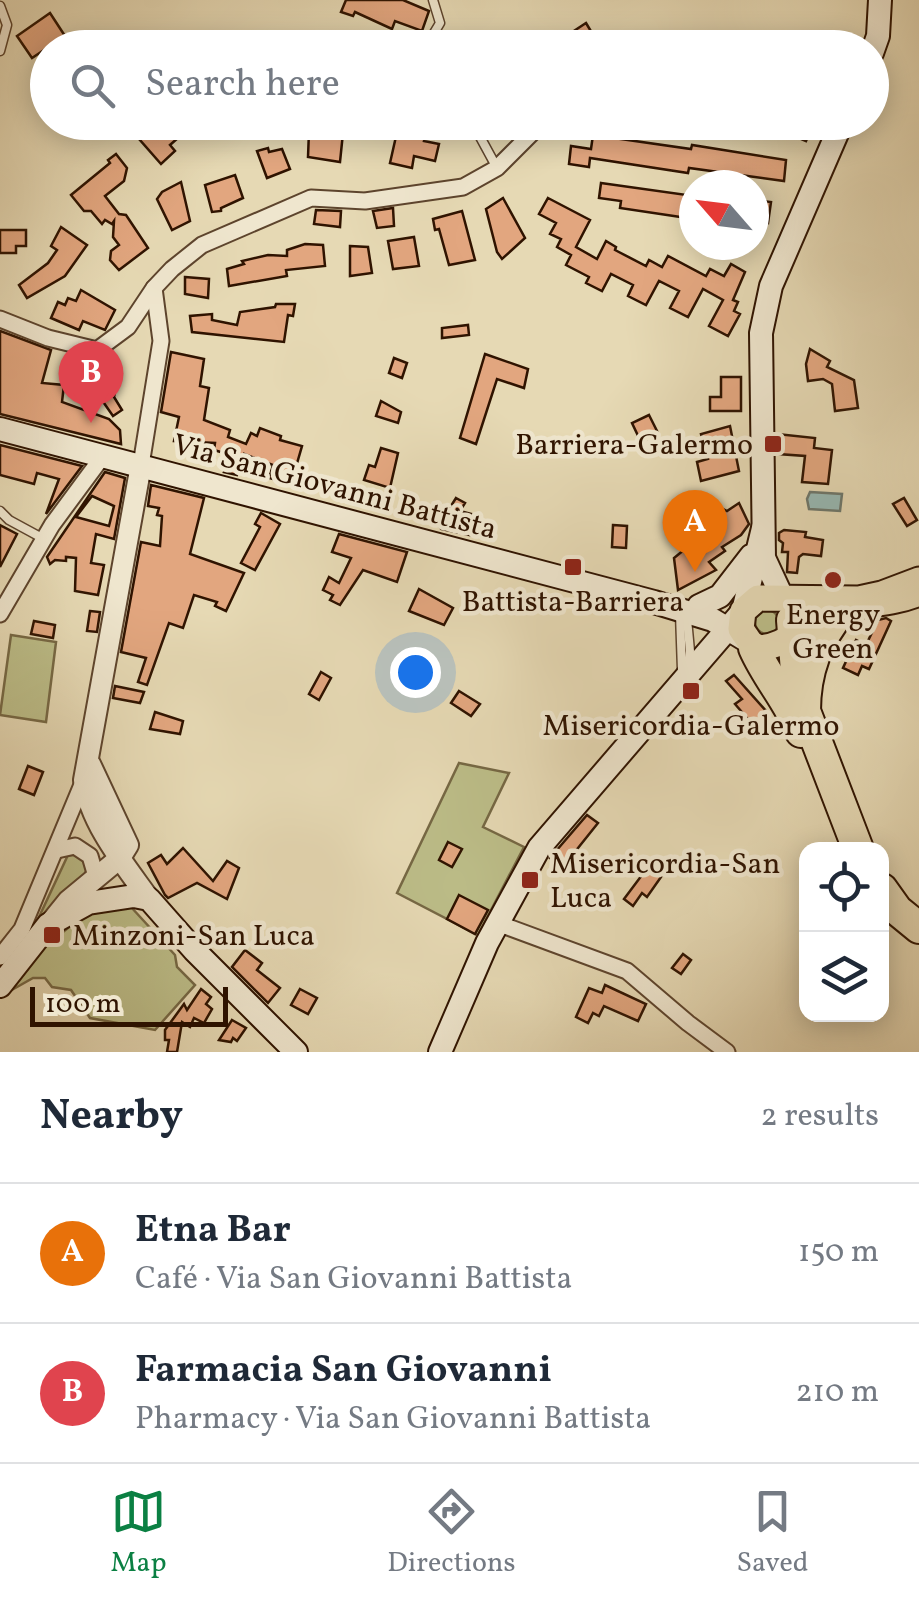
<!DOCTYPE html>
<meta charset="utf-8">
<style>
:root{--surface:#fff;--page:#f6f6f7;--text:#1f2937;--muted:#747a83;--line:#e0e1e3;--accent:#0b8043}
body{margin:0;font-family:Vollkorn,serif;background:var(--page);color:var(--text)}
.controls{position:absolute;right:30px;bottom:30px;display:grid;overflow:hidden;border-radius:20px;box-shadow:0 5px 25px #0003}
.controls button{width:90px;height:90px;display:grid;place-items:center;padding:0;border:0;border-bottom:2px solid var(--line);background:var(--surface);color:var(--text);font:50px sans-serif}
.compass{position:absolute;left:679px;top:170px;width:90px;height:90px;border-radius:50%;background:var(--surface);box-shadow:0 5px 25px #0003;rotate:298deg}
.scale{position:absolute;left:30px;bottom:25px;width:198px;box-sizing:border-box;padding-left:10px;border:5px solid #2f1300;border-top:0;font-size:28px;line-height:35px;white-space:nowrap;color:#2f1300;-webkit-text-stroke:8px #efe6ce;paint-order:stroke}
.you{position:absolute;left:415px;top:672px;width:35px;height:35px;margin:-25px;border:8px solid #fff;border-radius:50%;background:#1a73e8;box-shadow:0 0 0 15px #1a73e833}
.badge{display:grid;place-items:center;width:65px;height:65px;border-radius:50%;background:var(--accent);color:#fff;font-size:32px;font-weight:700}
.pin{position:absolute;translate:-50% -82px;filter:drop-shadow(0 2px 5px #0008)}
.pin::after{content:'';position:absolute;top:52px;width:35px;height:30px;background:inherit;clip-path:polygon(0 0,100% 0,50% 100%)}
.list{margin:0;padding:0;list-style:none}
h2{display:flex;justify-content:space-between;align-items:center;height:130px;margin:0;padding:0 40px;font-size:42px}
h2 small{font-size:32px;font-weight:400;color:var(--muted)}
.list li{display:grid;grid-template-columns:65px 1fr auto;gap:30px;align-items:center;box-sizing:border-box;height:140px;padding:0 40px;border-top:2px solid var(--line)}
.list b{display:block;font-size:38px;white-space:nowrap}
.list p{margin:0;font-size:32px;white-space:nowrap;color:var(--muted)}
.list em{font-size:32px;font-style:normal;color:var(--muted)}
.icon{flex:none;width:55px;height:55px;fill:none;stroke:currentColor;stroke-width:2;stroke-linecap:round;stroke-linejoin:round}
.map{position:relative;flex:none;width:919px;height:1052px;overflow:hidden}
.search{position:absolute;background:var(--surface);box-shadow:0 5px 25px #0003;left:30px;right:30px;top:30px;height:110px;display:flex;align-items:center;gap:25px;box-sizing:border-box;padding:0 35px;border-radius:55px;color:var(--muted);font-size:38px}
.sheet{height:410px;background:var(--surface)}
nav{display:flex;justify-content:space-around;align-items:center;box-sizing:border-box;height:140px;border-top:2px solid var(--line);background:var(--surface);font-size:28px;color:var(--muted)}
nav a{display:grid;justify-items:center;gap:5px}
nav .on{color:var(--accent)}
.map>svg:first-child{display:block}
.green{fill:#bcbd88;stroke:#766844;stroke-width:2.5}
.water{fill:#97b9b4;stroke:#6d776c;stroke-width:2.5}
.building{fill:#e2a67f;stroke:#2f1300;stroke-width:2.5;fill-rule:evenodd}
.lines{fill:none;stroke-linecap:round;stroke-linejoin:round}
.service-casing{stroke:#5d442d;stroke-width:11}
.minor-casing{stroke:#5d442d;stroke-width:19}
.tertiary-casing{stroke:#5d442d;stroke-width:24}
.secondary-casing{stroke:#2f1300;stroke-width:26}
.primary-casing{stroke:#2f1300;stroke-width:29}
.motorway-casing{stroke:#2f1300;stroke-width:34}
.service{stroke:#efe6ce;stroke-width:8}
.minor{stroke:#efe6ce;stroke-width:15}
.tertiary{stroke:#efe6ce;stroke-width:20}
.secondary{stroke:#efe6ce;stroke-width:22}
.primary{stroke:#e6d9b4;stroke-width:25}
.motorway{stroke:#e6d9b4;stroke-width:30}
.poi-dot{fill:#8f2418;stroke:#efe6ce;stroke-width:4}
.labels{text-anchor:middle;stroke-width:9;stroke-linejoin:round;paint-order:stroke}
.poi-label{font-size:30px;fill:#2f1300;stroke:#efe6ce}
.street-label{font-size:30px;fill:#2f1300;stroke:#efe6ce}
</style>
<div class="map">
<svg width="919" height="1052" viewBox="0 0 919 1052">
<rect width="100%" height="100%" fill="#e6d9b4"/>
<filter id="stains"><feTurbulence type="fractalNoise" baseFrequency=".002" numOctaves="4"/><feColorMatrix values="0 0 0 0 .2 0 0 0 0 .09 0 0 0 0 .02 0 0 0 .5 -.17"/></filter>
<radialGradient id="worn" r=".72"><stop offset=".6" stop-color="#630" stop-opacity="0"/><stop offset="1" stop-color="#630" stop-opacity=".3"/></radialGradient>
<g class="green">
<circle cx="767" cy="622" r="12"/>
<path d="M11 635 56 642 46 722 0 715Z"/>
<path d="M459 763 509 773 483 827 524 847 478 935 397 893Z"/>
<path d="M68 855H76L85 862 87 870 82 878 42 918 39 917Z"/>
<path d="M131 907 175 955 177 967 195 985 155 1030 90 1018 71 990 52 987 45 978H33L10 991 42 949 84 915Z"/>
</g>
<path class="water" d="M810 492 842 494 840 511 809 509 807 499Z"/>
<g class="building">
<path d="M346 0H403L429 11 422 31 395 21 392 29 355 12 353 16 341 12Z"/>
<path d="M50 13 65 36 32 58 17 36Z"/>
<path d="M586 23 601 48H548Z"/>
<path d="M160 122H196L170 145 175 151 161 164 140 140Z"/>
<path d="M376 122H429L424 141 439 144 435 161 414 156 412 168 390 163 397 132 375 127Z"/>
<path d="M789 122H814L806 141 785 132Z"/>
<path d="M309 131 343 133 340 162 308 157Z"/>
<path d="M593 135 691 149 692 145 786 160 784 181 689 168 688 173 590 158 589 167 569 164 571 146 591 149Z"/>
<path d="M268 148 269 152 282 149 290 169 267 178 257 151Z"/>
<path d="M116 154 127 168 124 181 105 196 119 214 126 215 148 248 119 270 110 260 111 251 119 245 113 237 114 221 112 224 105 220 102 224 91 211H84L71 195 110 163 108 160Z"/>
<path d="M235 175 243 198 221 208V211L212 212 205 185Z"/>
<path d="M181 182 190 221 172 230 157 199 162 192Z"/>
<path d="M601 183 694 196V219L620 208 621 201 599 198Z"/>
<path d="M503 198 525 238 502 259 497 252 486 209Z"/>
<path d="M548 198 590 220 576 247 597 259 606 241 616 247 615 250 646 266 649 260 662 267 668 256 706 276 710 269 724 276 731 264 745 272 733 300 738 302 734 311 740 314 728 336 709 326 723 300 703 289 688 317 670 308 679 291 659 281 646 305 628 296 633 285 611 274 602 291 586 283 589 277 566 265 571 255 557 247 561 239 550 234 556 223 539 214Z"/>
<path d="M754 200 771 202 768 223 754 221Z"/>
<path d="M393 208 394 226 377 228 373 211Z"/>
<path d="M316 210 341 211 340 227 314 224Z"/>
<path d="M462 211 475 260 449 265 439 229 435 230 433 219Z"/>
<path d="M61 227 87 245 65 276 27 298 19 285 48 263 57 250 51 246Z"/>
<path d="M0 230H26V246H16V253H0Z"/>
<path d="M414 237 419 266 393 269 388 241Z"/>
<path d="M305 244 323 245 325 266 286 270 287 276 229 286 227 269 244 264 242 261 268 255 287 256V250Z"/>
<path d="M350 246 368 247 372 273 350 276Z"/>
<path d="M185 277 209 279 208 298 185 294Z"/>
<path d="M81 290 115 310 105 330 83 321 79 330 51 318 58 302 65 305 68 298 76 301Z"/>
<path d="M276 304H295L293 316 288 315 284 342 192 332 190 316 212 314V320L237 325 240 312 275 307Z"/>
<path d="M468 325 469 335 442 338V328Z"/>
<path d="M0 331 51 350 42 383 64 385 62 402 109 419 120 430 121 444 0 414Z"/>
<path d="M810 349 830 361 827 367 854 380 858 408 835 411 832 384 823 379 808 381 806 364Z"/>
<path d="M171 352 204 359 200 386 209 388 204 420 230 430 228 437 246 444 251 433 257 436 260 428 281 436 280 440 302 446 291 484 269 478 273 465 244 454 237 475 224 472 231 455 214 450 215 443 174 441 179 417 161 412Z"/>
<path d="M485 354 528 369 524 388 497 379 476 444 460 438Z"/>
<path d="M394 358 407 363 402 378 389 373Z"/>
<path d="M93 368 119 374 114 397 122 410 113 416 90 383Z"/>
<path d="M721 377H741V411H710V397H721Z"/>
<path d="M381 401 401 412 398 423 376 416Z"/>
<path d="M649 415 658 433 641 442 632 423Z"/>
<path d="M730 426 739 471 701 481 697 462 708 459 701 434Z"/>
<path d="M777 434 815 438 814 448 832 450 828 484 802 482 805 456 778 454Z"/>
<path d="M0 445 82 466 46 514 59 479 37 473 34 484 0 475Z"/>
<path d="M381 448 398 453 390 488 364 480 369 465 375 467Z"/>
<path d="M105 472 125 478 114 539 96 534 91 563 104 565 98 595 75 591 76 558 66 557V561L55 560 50 564 47 557ZM92 496 114 506 109 526 76 517Z"/>
<path d="M151 485 204 498 190 554 244 573 226 611 215 606 217 602 194 595 183 628 169 623 147 685 138 682 146 658 121 652 141 542 160 546 162 516 157 515 159 508 148 506Z"/>
<path d="M456 498 465 503 460 511 471 514 469 524 476 526 474 536 441 529 439 525Z"/>
<path d="M904 498 917 520 907 526 893 504Z"/>
<path d="M686 503 694 518 702 514 703 517 719 507 727 511 739 503 749 524 741 535 722 547 725 551 709 562 716 570 678 590 674 558 685 549 677 527 685 523 677 508Z"/>
<path d="M261 513 280 524 255 570 241 563 260 527 255 524Z"/>
<path d="M0 525 17 534 0 567Z"/>
<path d="M613 525 627 526 626 548 612 547Z"/>
<path d="M784 530 806 532 805 537 823 540 821 556 803 554 799 557 797 573 787 572 788 552H782L783 543 779 540V533Z"/>
<path d="M339 534 407 552 397 582 363 570 340 605 330 600 333 595 323 590 329 577 339 583 351 558 332 552Z"/>
<path d="M419 589 453 608 444 625 409 611Z"/>
<path d="M90 611 100 612 97 632 87 631Z"/>
<path d="M886 618 891 621 869 669 862 666 858 675 843 668 856 640 866 645 878 620Z"/>
<path d="M34 621 55 625 53 638 31 634Z"/>
<path d="M321 672 331 678 319 700 309 694Z"/>
<path d="M734 675 767 712 753 725 735 704 742 699 726 681Z"/>
<path d="M115 686 144 692 140 703 113 698Z"/>
<path d="M459 691 480 704 471 716 451 703Z"/>
<path d="M155 712 183 721 180 734 150 729Z"/>
<path d="M28 766 43 772 34 795 19 789Z"/>
<path d="M587 815 598 823 562 868 550 858Z"/>
<path d="M448 842 462 849 452 867 439 860Z"/>
<path d="M183 848 213 881 227 861 239 868 227 899 197 883 168 898 165 895 148 863 161 855 167 864Z"/>
<path d="M648 867 661 877 647 897 642 893 633 906 624 899Z"/>
<path d="M459 895 488 910 475 934 447 919Z"/>
<path d="M245 950 262 963 257 970 280 988 268 1003 232 967Z"/>
<path d="M683 954 691 960 681 974 672 968Z"/>
<path d="M605 985 646 1004 638 1021 604 1006 599 1016 593 1013 588 1023 576 1017 589 988 602 993Z"/>
<path d="M201 989 211 997 206 1004 212 1009 204 1023 194 1018 190 1027 182 1022 177 1052H167L169 1040H165V1030L184 1004 187 1010Z"/>
<path d="M300 989 317 998 308 1014 291 1005Z"/>
<path d="M232 1020 246 1028 237 1041 233 1038 231 1042 219 1040Z"/>
</g>
<g class="lines">
<g class="service-casing">
<g id="service">
<path d="M0 6 7 25 0 51"/>
<path d="M425 48 440 23 433 0"/>
<path d="M472 122 497 168"/>
<path d="M0 511 9 520 44 539"/>
<path d="M680 614 682 670"/>
<path d="M687 619 690 651 688 664"/>
</g>
</g>
<g class="minor-casing">
<g id="minor">
<path d="M708 48 768 43 810 48"/>
<path d="M0 319 48 338 97 350 128 327 154 288 172 269 202 245 311 198 365 201 463 187 497 168 543 122"/>
<path d="M141 465 161 341 154 288"/>
<path d="M0 614 52 525 103 456"/>
<path d="M57 850 75 846 90 856 95 873 93 883"/>
<path d="M497 923 627 971 688 1023 727 1052"/>
<path d="M0 957 22 929 84 780"/>
</g>
</g>
<g class="tertiary-casing">
<g id="tertiary">
<path d="M141 465 84 780C90 823 124 864 149 899"/>
<path d="M51 922 68 901 120 858 128 845 90 764"/>
</g>
</g>
<g class="secondary-casing">
<g id="secondary">
<path d="M872 53 878 36 880 0"/>
<path d="M0 429 654 602 713 620 746 640"/>
<path d="M783 599 764 558 761 333 771 286 842 122"/>
<path d="M699 606 720 596 751 556"/>
<path d="M0 986 48 925 88 903 134 896 149 899 194 950 296 1052"/>
<path d="M440 1052 487 943 539 848 743 611 763 528"/>
</g>
</g>
<g class="primary-casing">
<path id="primary" d="M919 580 882 594 859 599 758 598 743 611 741 629 754 648C788 648 797 627 825 615 855 602 889 606 919 593"/>
</g>
<g class="motorway-casing">
<g id="motorway">
<path d="M842 610C817 640 805 671 805 711L858 849"/>
<path d="M792 620 797 684"/>
<path d="M754 648C767 678 789 701 801 732"/>
<path d="M882 889 897 910 919 928"/>
</g>
</g>
<use href="#service" class="service"/>
<use href="#minor" class="minor"/>
<use href="#tertiary" class="tertiary"/>
<use href="#secondary" class="secondary"/>
<use href="#primary" class="primary"/>
<use href="#motorway" class="motorway"/>
</g>
<g class="poi-dot">
<rect x="763" y="434" width="20" height="20" rx="5"/>
<rect x="563" y="557" width="20" height="20" rx="5"/>
<circle cx="833" cy="580" r="10"/>
<rect x="681" y="681" width="20" height="20" rx="5"/>
<rect x="520" y="870" width="20" height="20" rx="5"/>
<rect x="42" y="925" width="20" height="20" rx="5"/>
</g>
<g class="labels">
<g class="poi-label">
<text x="753" y="454" text-anchor="end">Barriera-Galermo</text>
<text x="573" y="611">Battista-Barriera</text>
<text x="833" y="624">Energy<tspan x="833" dy="34">Green</tspan></text>
<text x="691" y="735">Misericordia-Galermo</text>
<text x="550" y="873" text-anchor="start">Misericordia-San<tspan x="550" dy="34">Luca</tspan></text>
<text x="72" y="945" text-anchor="start">Minzoni-San Luca</text>
</g>
<g class="street-label">
<text transform="translate(335 486) rotate(15)" y="10">Via San Giovanni Battista</text>
</g>
</g>
<rect width="100%" height="100%" filter="url(#stains)"/>
<rect width="100%" height="100%" fill="url(#worn)"/>
</svg>
<div class="controls">
<button><svg class="icon" aria-label="locate" viewBox="0 0 24 24"><circle cx="12" cy="12" r="6"/><path d="M12 2v4M12 18v4M2 12h4M18 12h4"/></svg></button>
<button><svg class="icon" aria-label="layers" viewBox="0 0 24 24"><path d="M12 4l9 5-9 5-9-5zM3 14l9 5 9-5"/></svg></button>
</div>
<svg class="compass" viewBox="-18 -18 36 36"><path d="M0-13l5 13h-10z" fill="#e53935"/><path d="M0 13l5-13h-10z" fill="#747a83"/></svg>
<div class="scale">100 m</div>
<div class="you"></div>
<div class="pin badge" style="left:695px;top:572px;background:#e8710a">A</div>
<div class="pin badge" style="left:91px;top:423px;background:#e0444e">B</div>
<div class="search"><svg class="icon" aria-label="search" viewBox="0 0 24 24"><circle cx="10" cy="10" r="6"/><path d="M15 15l6 6"/></svg>Search here</div>
</div>
<section class="sheet">
<h2>Nearby<small>2 results</small></h2>
<ul class="list">
<li><span class="badge" style="background:#e8710a">A</span><div><b>Etna Bar</b><p>Café · Via San Giovanni Battista</p></div><em>150 m</em></li>
<li><span class="badge" style="background:#e0444e">B</span><div><b>Farmacia San Giovanni</b><p>Pharmacy · Via San Giovanni Battista</p></div><em>210 m</em></li>
</ul>
</section>
<nav>
<a class="on"><svg class="icon" aria-label="map" viewBox="0 0 24 24"><path d="M3 6l6-2 6 2 6-2v14l-6 2-6-2-6 2zM9 4v14M15 6v14"/></svg>Map</a>
<a><svg class="icon" aria-label="directions" viewBox="0 0 24 24"><path d="M12 3l9 9-9 9-9-9zM9 14v-3h6M13 9l2 2-2 2"/></svg>Directions</a>
<a><svg class="icon" aria-label="saved" viewBox="0 0 24 24"><path d="M7 4h10v16l-5-4-5 4z"/></svg>Saved</a>
</nav>
